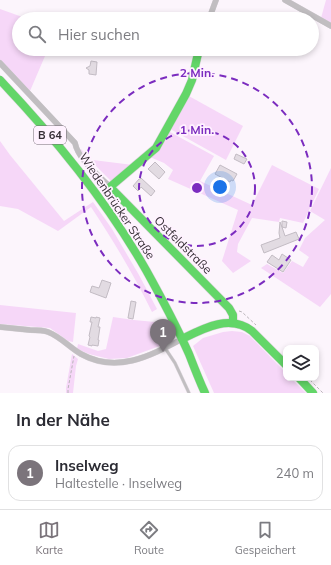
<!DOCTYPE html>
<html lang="de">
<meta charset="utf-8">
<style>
:root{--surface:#fff;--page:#f2f2f3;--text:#2b2b33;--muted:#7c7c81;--line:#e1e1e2;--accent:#7b747b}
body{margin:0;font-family:Mulish,sans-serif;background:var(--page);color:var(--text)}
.controls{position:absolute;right:12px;bottom:12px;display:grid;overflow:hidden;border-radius:8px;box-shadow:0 2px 6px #0003}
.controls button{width:36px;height:36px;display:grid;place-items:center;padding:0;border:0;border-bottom:1px solid var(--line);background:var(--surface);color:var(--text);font:20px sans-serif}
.you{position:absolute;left:220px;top:187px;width:14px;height:14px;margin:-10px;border:3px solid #fff;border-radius:50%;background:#1a73e8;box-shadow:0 0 0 6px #1a73e833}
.badge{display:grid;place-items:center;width:26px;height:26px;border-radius:50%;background:var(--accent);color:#fff;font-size:13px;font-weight:700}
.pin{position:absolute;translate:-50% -33px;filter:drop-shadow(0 1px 2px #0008)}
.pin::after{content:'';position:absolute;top:21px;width:14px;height:12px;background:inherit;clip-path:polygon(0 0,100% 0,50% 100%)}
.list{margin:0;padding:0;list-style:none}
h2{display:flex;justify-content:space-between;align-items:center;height:52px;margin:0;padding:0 16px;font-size:17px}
h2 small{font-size:13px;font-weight:400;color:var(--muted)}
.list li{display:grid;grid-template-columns:26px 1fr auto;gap:12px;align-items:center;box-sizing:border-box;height:56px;margin:0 8px 8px;padding:0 8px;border:1px solid var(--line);border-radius:12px}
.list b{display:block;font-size:15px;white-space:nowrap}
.list p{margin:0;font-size:13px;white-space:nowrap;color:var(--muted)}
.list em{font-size:13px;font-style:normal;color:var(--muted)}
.icon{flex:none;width:22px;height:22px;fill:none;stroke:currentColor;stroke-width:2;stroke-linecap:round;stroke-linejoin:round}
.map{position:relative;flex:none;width:331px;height:393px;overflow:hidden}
.search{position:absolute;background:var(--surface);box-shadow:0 2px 6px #0003;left:12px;right:12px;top:12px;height:44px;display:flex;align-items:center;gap:10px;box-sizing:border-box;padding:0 14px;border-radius:22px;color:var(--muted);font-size:15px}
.sheet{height:116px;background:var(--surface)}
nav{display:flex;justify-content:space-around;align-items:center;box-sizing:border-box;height:56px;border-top:1px solid var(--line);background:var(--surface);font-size:11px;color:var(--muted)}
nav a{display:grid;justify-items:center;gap:2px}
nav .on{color:var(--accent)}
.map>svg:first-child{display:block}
.green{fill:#f6d7f8}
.building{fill:#e2dbe2;stroke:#c3bcc4}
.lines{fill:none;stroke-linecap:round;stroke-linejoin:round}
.lane-casing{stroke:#d8d2d8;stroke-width:3.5}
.street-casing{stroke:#d8d2d8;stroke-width:6}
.fast-casing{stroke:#d8d2d8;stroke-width:9}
.path{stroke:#bab5ba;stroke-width:1;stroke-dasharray:3 2;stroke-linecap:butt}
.lane{stroke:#c1bec1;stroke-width:2.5}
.street{stroke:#c1bec1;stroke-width:5.5}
.fast{stroke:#63d668;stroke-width:8}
.ring{fill:none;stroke:#7b2cbf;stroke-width:2;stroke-dasharray:7 5}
.labels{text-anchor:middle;stroke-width:3.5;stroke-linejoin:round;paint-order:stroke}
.shield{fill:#fff2ff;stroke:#726972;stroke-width:1}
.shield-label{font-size:11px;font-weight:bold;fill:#362e36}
.street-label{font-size:12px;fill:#362e36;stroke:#fff2ff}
.centre{fill:#7b2cbf;stroke:#fff2ff;stroke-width:2}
.ring-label{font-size:12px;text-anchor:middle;font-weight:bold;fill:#7b2cbf;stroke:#fff2ff;stroke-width:3.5;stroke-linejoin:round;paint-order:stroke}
</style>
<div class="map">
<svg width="331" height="393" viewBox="0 0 331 393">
<rect width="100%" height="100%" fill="#fcf5fc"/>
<g class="green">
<path d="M326 0H331V23L321 18Z"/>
<path d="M0 9 28 19H19V49H46L45 56 30 91 0 61Z"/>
<path d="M187 95 243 126 226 160 172 130 170 127Z"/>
<path d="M167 132H170L214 156 200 181 252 205 272 165 319 189 303 223 280 218 279 222 252 218 238 244 237 252 251 261 233 273 222 261 238 210 168 179 173 170 164 163 150 157Z"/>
<path d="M0 141 10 155 64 221 93 202 112 229 139 275 157 309 152 312C134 275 113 240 91 207L58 231 18 209 0 206Z"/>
<path d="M81 149 90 160H93L133 165 111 181 80 150Z"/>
<path d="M331 168V294L320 307 261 268 267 264 283 273 292 261 303 267 309 257 299 250 305 238 325 220 310 211Z"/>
<path d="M0 305 76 313 73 342 68 341 50 328 0 324Z"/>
<path d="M113 317 134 320 155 322 165 344 127 358 109 359 89 354 77 349 78 344 98 351 106 349Z"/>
<path d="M232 331 242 332 250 336 286 373V378H291L306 393H214L193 346 203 338 223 332Z"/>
<path d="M72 354 78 359 76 366 73 393H66V388Z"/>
</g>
<g class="building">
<path d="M91 61 97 62 96 75 89 74V70L86 68 90 66Z"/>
<path d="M236 154 247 159 244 164 234 159Z"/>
<path d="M155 162 165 172 159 179 148 169Z"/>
<path d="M220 165 237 174 233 181 231 180 230 182 215 174Z"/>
<path d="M141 178 155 191 151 196 141 187 138 191 133 186 139 179H140Z"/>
<path d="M282 221 287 222 286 228 282 227 285 236 296 232 299 239 264 253 261 245 280 238 279 233 280 222 282 227Z"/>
<path d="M282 254 291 260 283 272 267 262 272 255 279 260Z"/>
<path d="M102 280 111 283 106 298 90 292 92 286 99 288Z"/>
<path d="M131 301 136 302 133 319 128 318Z"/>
<path d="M91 317 96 318V317L100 318 98 327H100L98 340H99L98 346 92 345V346L88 345 90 337 89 336 92 322H90Z"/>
</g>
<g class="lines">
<g class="lane-casing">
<path id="lane" d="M165 348 175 363 189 393"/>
</g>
<g class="street-casing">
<g id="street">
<path d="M285 0 331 26"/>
<path d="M209 19 216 0"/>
<path d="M0 63 75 143C78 159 98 175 110 187"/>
<path d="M0 327C10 328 20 329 30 330 36 330 43 330 48 332 61 337 70 348 81 354 117 374 150 356 182 339"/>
</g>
</g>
<g class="fast-casing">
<g id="fast">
<path d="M199 49 192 80 186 94 156 148 110 187 229 308 233 315V323"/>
<path d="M0 80C55 138 106 200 146 270 161 297 176 325 189 354 194 367 199 380 205 393"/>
<path d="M182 339C204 328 230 314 252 331L286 365"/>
<path d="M299 378 313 393"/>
</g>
</g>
<g class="path">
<path d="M239 311 242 312 256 325"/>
<path d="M310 380 323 393"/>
<path d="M68 393V389L74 356"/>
</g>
<use href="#lane" class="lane"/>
<use href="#street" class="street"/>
<use href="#fast" class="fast"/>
</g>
<g class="ring">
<circle cx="197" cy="188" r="58"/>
<circle cx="197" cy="188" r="115"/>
</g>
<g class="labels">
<rect class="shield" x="34" y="126" width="32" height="18" rx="3"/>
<g class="shield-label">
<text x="50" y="139">B 64</text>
</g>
<g class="street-label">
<text transform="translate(117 206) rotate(56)" y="4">Wiedenbrücker Straße</text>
<text transform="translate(183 245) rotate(45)" y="4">Ostfeldstraße</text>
</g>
</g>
<circle cx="197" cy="188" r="6" class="centre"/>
<g class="ring-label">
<text x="197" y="77">2 Min.</text>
<text x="197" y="134">1 Min.</text>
</g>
</svg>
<div class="controls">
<button><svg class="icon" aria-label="layers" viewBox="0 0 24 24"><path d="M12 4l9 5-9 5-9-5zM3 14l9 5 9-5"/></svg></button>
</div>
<div class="you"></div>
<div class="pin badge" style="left:163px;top:352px">1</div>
<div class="search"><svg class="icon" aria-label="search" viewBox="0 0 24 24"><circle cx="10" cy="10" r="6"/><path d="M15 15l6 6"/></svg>Hier suchen</div>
</div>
<section class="sheet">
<h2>In der Nähe<small></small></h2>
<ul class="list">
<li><span class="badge">1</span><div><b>Inselweg</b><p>Haltestelle · Inselweg</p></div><em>240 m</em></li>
</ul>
</section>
<nav>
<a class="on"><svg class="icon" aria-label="map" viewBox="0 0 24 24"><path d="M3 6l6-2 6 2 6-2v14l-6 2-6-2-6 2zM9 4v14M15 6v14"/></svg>Karte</a>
<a><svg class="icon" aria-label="directions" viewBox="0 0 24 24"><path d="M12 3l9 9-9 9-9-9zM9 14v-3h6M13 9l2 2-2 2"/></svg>Route</a>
<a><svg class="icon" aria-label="saved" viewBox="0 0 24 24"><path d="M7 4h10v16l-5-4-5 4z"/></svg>Gespeichert</a>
</nav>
